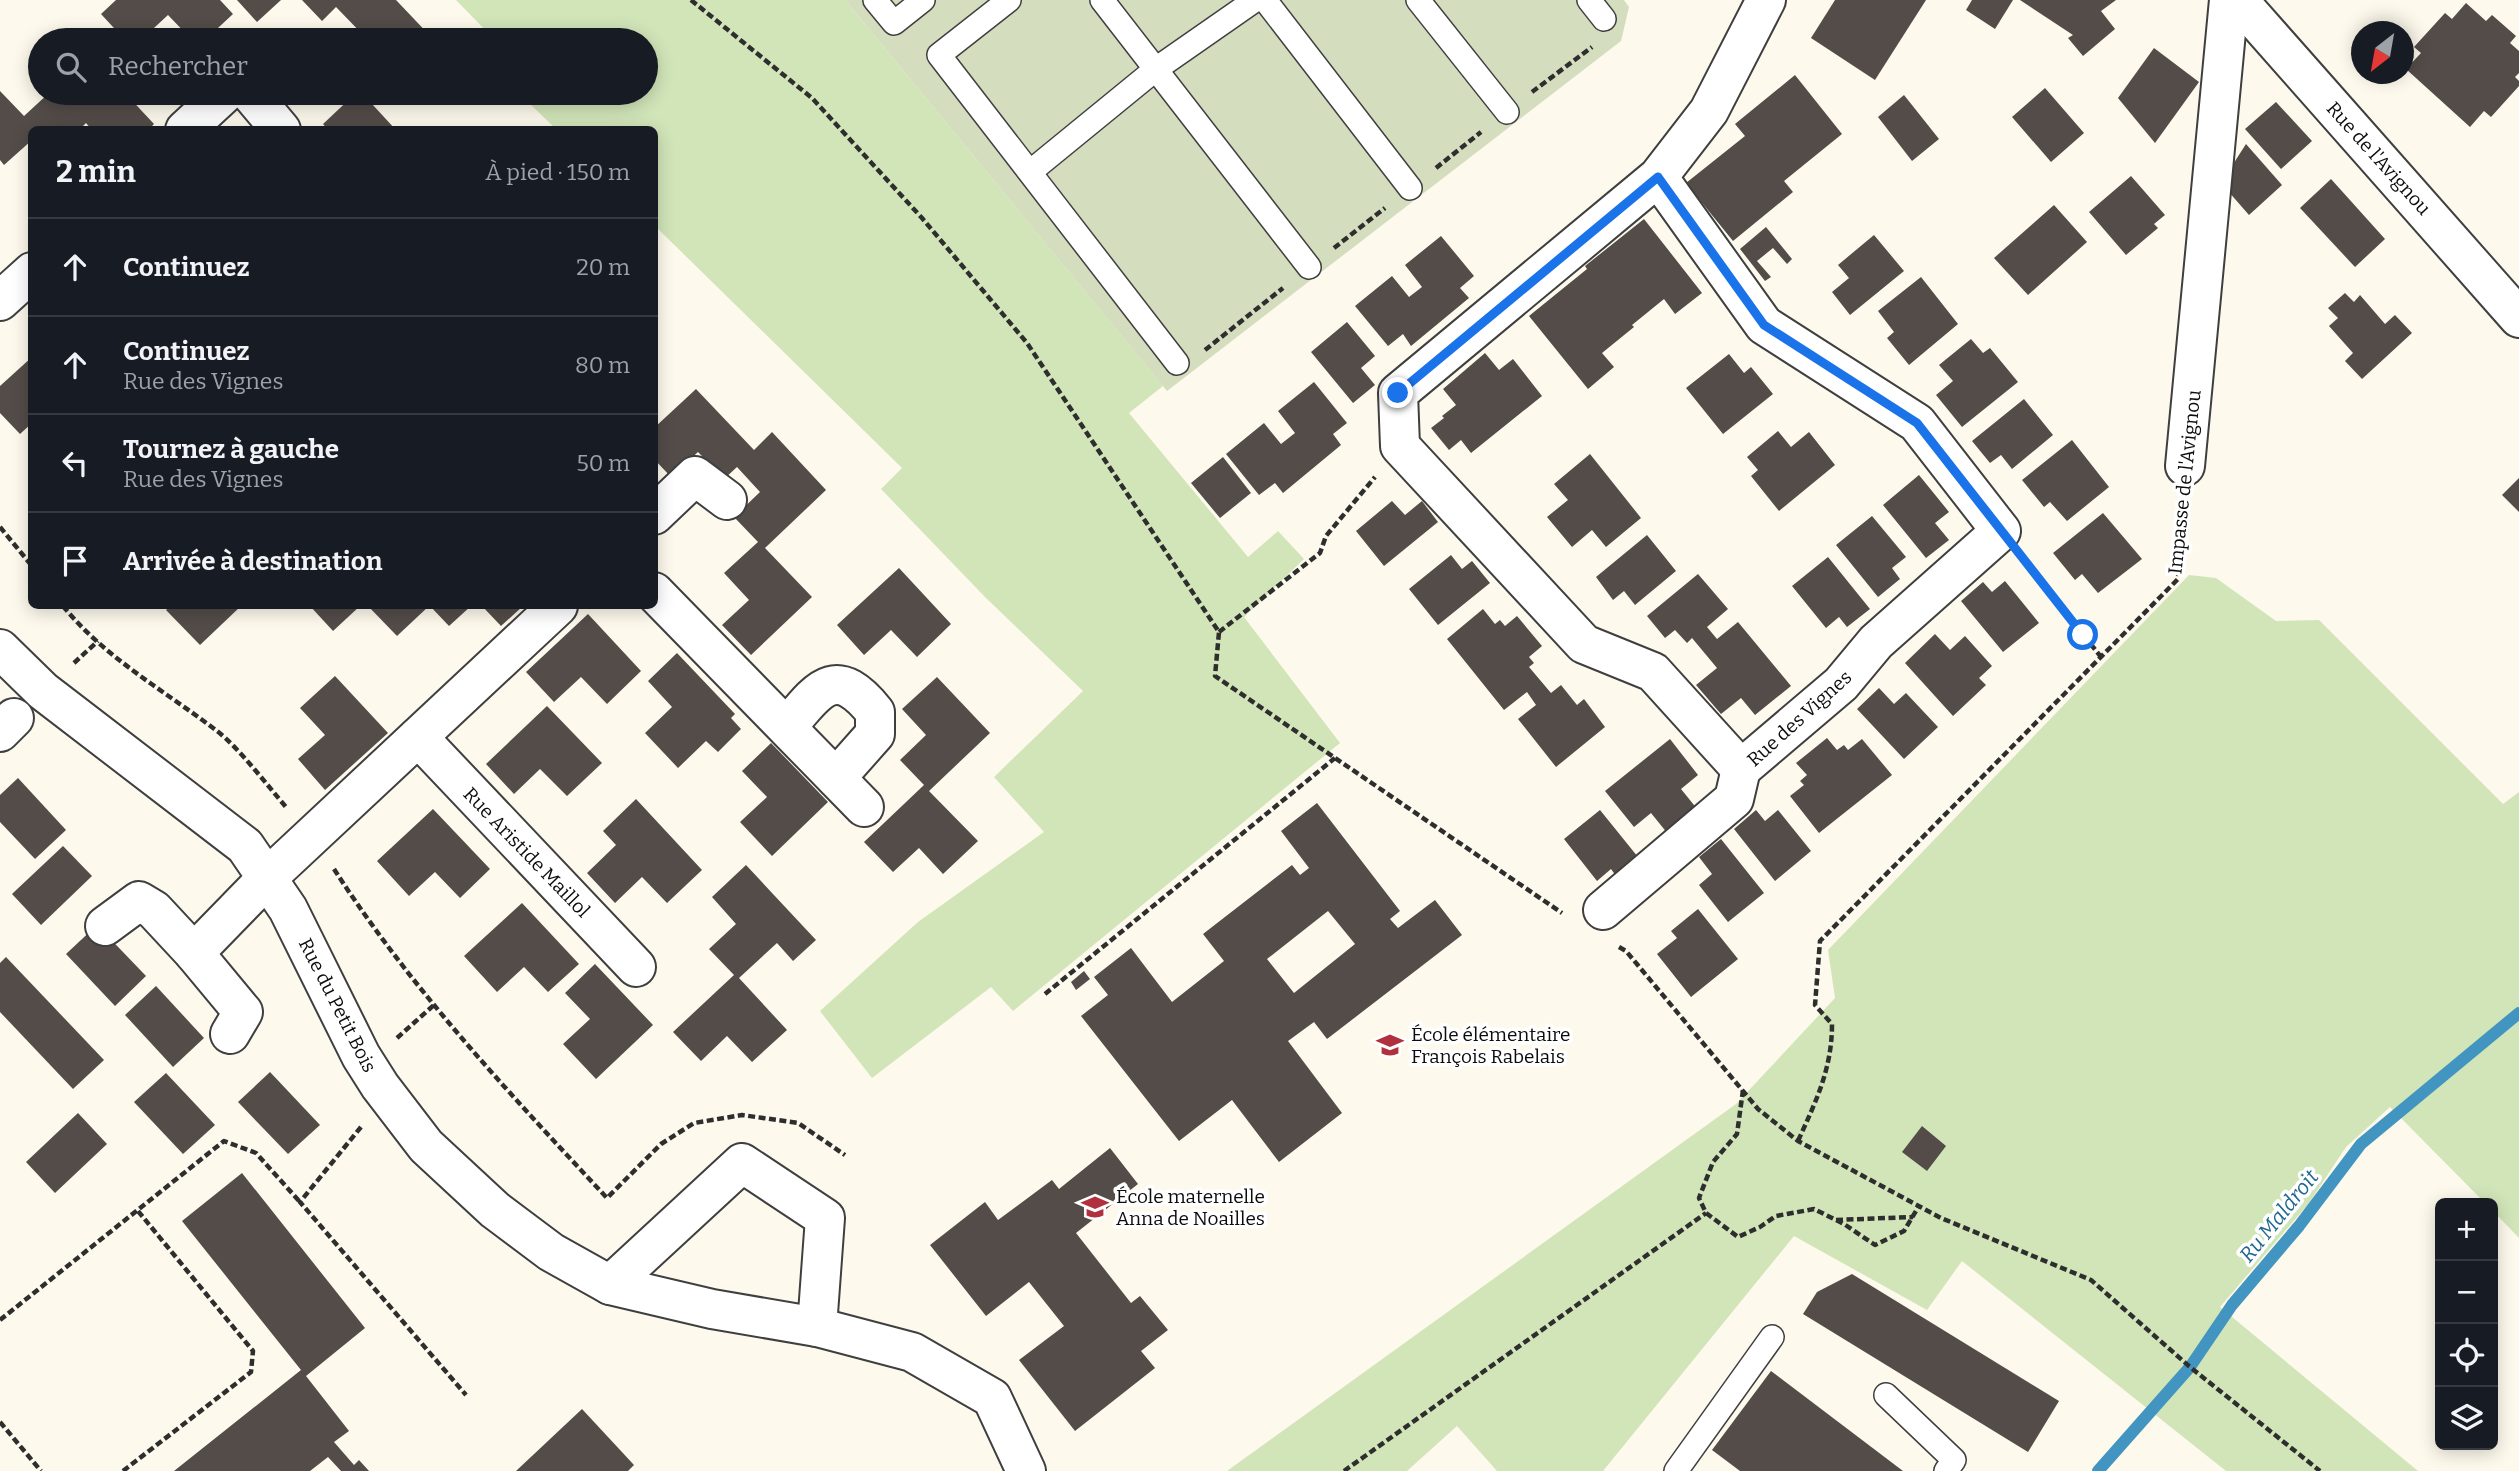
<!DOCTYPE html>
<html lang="fr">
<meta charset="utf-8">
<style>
:root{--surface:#171b24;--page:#242831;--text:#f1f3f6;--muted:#9ea1a6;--line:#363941}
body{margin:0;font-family:Bitter,serif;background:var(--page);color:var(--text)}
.controls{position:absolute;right:21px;bottom:21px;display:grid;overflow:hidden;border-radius:10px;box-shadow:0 4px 18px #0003}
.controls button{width:63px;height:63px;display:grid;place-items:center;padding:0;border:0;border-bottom:2px solid var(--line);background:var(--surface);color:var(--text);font:35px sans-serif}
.compass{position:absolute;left:2351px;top:21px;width:63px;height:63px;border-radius:50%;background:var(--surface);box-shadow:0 4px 18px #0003;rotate:211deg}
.stop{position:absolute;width:21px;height:21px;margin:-16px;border:5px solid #1a73e8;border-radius:50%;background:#fff}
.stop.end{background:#1a73e8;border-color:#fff;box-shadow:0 2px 7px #0008}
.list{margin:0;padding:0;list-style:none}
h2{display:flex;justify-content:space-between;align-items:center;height:91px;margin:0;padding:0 28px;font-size:30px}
h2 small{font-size:23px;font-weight:400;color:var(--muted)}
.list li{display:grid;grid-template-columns:46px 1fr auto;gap:21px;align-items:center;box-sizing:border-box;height:98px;padding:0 28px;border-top:2px solid var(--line)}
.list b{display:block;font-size:26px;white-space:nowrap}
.list p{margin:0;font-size:23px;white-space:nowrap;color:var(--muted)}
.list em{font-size:23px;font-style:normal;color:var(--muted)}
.icon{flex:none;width:38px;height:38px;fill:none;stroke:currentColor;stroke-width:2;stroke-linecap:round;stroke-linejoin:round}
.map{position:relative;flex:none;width:2519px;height:1471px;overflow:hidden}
.search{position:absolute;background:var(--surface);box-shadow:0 4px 18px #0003;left:28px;top:28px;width:630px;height:77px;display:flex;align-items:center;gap:18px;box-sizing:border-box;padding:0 24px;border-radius:38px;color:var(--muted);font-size:26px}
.panel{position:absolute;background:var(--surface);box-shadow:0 4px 18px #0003;left:28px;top:126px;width:630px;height:483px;border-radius:10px}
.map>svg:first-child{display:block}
.green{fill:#d2e5b9}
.cemetery{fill:#d5ddbf}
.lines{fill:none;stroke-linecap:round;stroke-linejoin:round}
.stream{stroke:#4295c1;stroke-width:12}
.building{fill:#534c49;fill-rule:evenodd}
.service-casing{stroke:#3f3f3f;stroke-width:26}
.minor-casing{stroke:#3f3f3f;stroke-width:42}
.path{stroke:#2e2e2e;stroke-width:4.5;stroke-dasharray:7 3.5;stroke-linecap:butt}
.service{stroke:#fff;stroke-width:23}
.minor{stroke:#fff;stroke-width:38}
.route{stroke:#1a73e8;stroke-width:9}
.labels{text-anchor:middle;stroke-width:7;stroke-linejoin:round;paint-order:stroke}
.street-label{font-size:19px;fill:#0c0c0c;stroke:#fff}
.poi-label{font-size:19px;fill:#0c0c0c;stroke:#fff;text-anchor:start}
.water-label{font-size:21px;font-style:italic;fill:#206792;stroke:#fff}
</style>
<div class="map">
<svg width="2519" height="1471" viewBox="0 0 2519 1471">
<rect width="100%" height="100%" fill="#fdf9ec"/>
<g class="green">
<path d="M456 0H845L1163 386 1129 413 1248 557 1278 531 1304 559 1244 617 1340 743 1013 1011 991 987 872 1078 820 1011 918 922 1044 832 994 777 1083 691 985 597 881 489 902 468 655 226 654 130 556 129 528 102 536 93H646V40H495Z"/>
<path d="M2189 575 2216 578 2276 621 2319 620 2503 804 2519 792V1238L2493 1211V1203H2485L2390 1107 2346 1147 2309 1203 2220 1307 2418 1471H2226L1962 1261 1927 1310 1794 1236 1603 1471H1497L1457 1426 1407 1471H1227L1736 1104 1835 998 1828 950Z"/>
</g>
<path class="cemetery" d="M845 0H1624L1629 7 1621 41 1167 391Z"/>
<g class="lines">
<path class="stream" d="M2098 1471 2190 1367 2232 1305 2299 1226 2361 1144 2519 1013"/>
</g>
<g class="building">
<path d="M116 0H220L233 14 205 40H192L168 15 141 40H125L101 14Z"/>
<path d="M237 0H281L257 22Z"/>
<path d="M302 0H396L434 40H368L336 7 322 21Z"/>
<path d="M1835 0H1926L1875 80 1811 38Z"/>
<path d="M1972 0H2013L1995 29 1966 10Z"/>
<path d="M2020 0H2116L2101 11 2115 29 2083 56 2068 38 2073 35Z"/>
<path d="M2466 3 2486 21 2492 15 2516 36 2510 43 2519 51V73L2515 77 2519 81V86L2491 117 2484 111 2470 127 2406 69 2421 53 2414 47 2445 13 2452 19Z"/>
<path d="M2154 48 2199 82 2155 143 2118 98Z"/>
<path d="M1795 75 1842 134 1784 181 1793 192 1733 241 1686 183 1745 136 1735 124Z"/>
<path d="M2045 88 2084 133 2051 162 2012 117Z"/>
<path d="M0 91 24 116 49 93H125L154 124 148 130H92L86 123 79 130H32V140L4 165 0 160Z"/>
<path d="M356 93H384L372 104 396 130H328L323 124Z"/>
<path d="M1904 95 1939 139 1912 161 1878 117Z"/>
<path d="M2276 102 2312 141 2281 169 2245 129Z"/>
<path d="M2246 144 2282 185 2249 215 2221 183Z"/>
<path d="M2131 176 2165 215 2154 224 2158 228 2126 255 2089 212Z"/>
<path d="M2331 179 2385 239 2355 267 2300 208Z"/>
<path d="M2054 205 2087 242 2028 295 1994 258Z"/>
<path d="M1644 219 1702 293 1675 314 1664 299 1632 325 1634 327 1602 353 1614 367 1588 389 1529 316 1587 269 1585 266Z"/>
<path d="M1766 227 1792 259 1787 264 1773 248 1757 261 1771 277 1765 281 1740 249Z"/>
<path d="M1874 235 1904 271 1850 315 1832 292 1849 278 1838 265Z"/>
<path d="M1441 236 1474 276 1460 288 1469 298 1411 346 1403 334 1388 346 1355 306 1392 276 1409 297 1422 287 1405 265Z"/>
<path d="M1921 277 1958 324 1909 365 1887 338 1894 332 1878 311Z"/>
<path d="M2345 293 2354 302 2360 295 2385 324 2395 315 2412 333 2362 379 2345 361 2353 353 2329 326 2338 318 2328 308Z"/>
<path d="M1347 322 1375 356 1361 368 1375 385 1353 403 1311 352Z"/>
<path d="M1971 339 1983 353 1990 348 2018 382 1962 427 1936 395 1953 381 1939 365Z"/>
<path d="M1485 353 1499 370 1513 359 1542 396 1471 453 1461 440 1449 450 1431 428 1444 418 1442 416 1456 405 1443 389Z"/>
<path d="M1729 354 1744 373 1751 367 1773 394 1723 434 1686 388Z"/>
<path d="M32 357V423L20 434 0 413V386Z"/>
<path d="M1314 382 1347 423 1333 434 1341 445 1283 493 1275 483 1259 495 1226 454 1264 423 1281 444 1295 433 1278 411Z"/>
<path d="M696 389 754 450 772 432 826 490 765 548 812 597 751 655 722 625 749 600 724 573 758 542 734 517 760 492 737 467 724 479 698 452 671 477 654 459V428Z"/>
<path d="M2024 399 2053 435 2012 469 2001 455 1990 463 1972 441Z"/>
<path d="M1778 431 1791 447 1809 432 1835 465 1779 511 1751 476 1758 470 1747 457Z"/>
<path d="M2072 440 2109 487 2067 521 2050 502 2044 507 2022 480Z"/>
<path d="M1590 454 1641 518 1606 547 1592 530 1572 547 1547 517 1568 500 1554 484Z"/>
<path d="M1223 457 1251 493 1220 518 1191 483Z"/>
<path d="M1919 475 1949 512 1935 523 1949 540 1926 558 1883 505Z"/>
<path d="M2519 478V512L2502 495Z"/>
<path d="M1392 501 1405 515 1422 501 1438 522 1384 566 1356 531Z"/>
<path d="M2103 513 2142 559 2098 593 2082 574 2075 580 2053 553Z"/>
<path d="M1872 516 1906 557 1892 568 1900 579 1878 597 1836 545Z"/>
<path d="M1647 535 1676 571 1635 605 1624 591 1613 600 1596 577Z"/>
<path d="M1451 555 1462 569 1472 561 1490 583 1438 625 1409 589Z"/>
<path d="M1828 557 1870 609 1847 627 1839 617 1826 628 1792 586Z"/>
<path d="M899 568 951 624 917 657 891 630 864 655 837 625Z"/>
<path d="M1698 574 1728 609 1707 627 1717 639 1738 622 1791 686 1755 715 1741 698 1721 714 1696 685 1717 668 1692 638 1687 643 1675 630 1665 638 1647 616Z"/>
<path d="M2005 581 2039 623 2003 652 1961 601 1983 582 1992 592Z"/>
<path d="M171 606H241L200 645 166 610Z"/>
<path d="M310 606H360L333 631Z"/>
<path d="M368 606H429L397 636Z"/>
<path d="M430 606H471L449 626Z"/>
<path d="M482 606H523L501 626Z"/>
<path d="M1483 609 1495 624 1500 620 1505 626 1517 616 1542 646 1529 657 1534 663 1529 667 1551 693 1561 685 1577 705 1584 699 1605 727 1556 767 1518 719 1536 705 1527 692 1504 710 1447 639Z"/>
<path d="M588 614 641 671 607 704 581 677 554 702 526 672Z"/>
<path d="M1935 634 1950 650 1965 636 1992 666 1979 678 1986 685 1953 716 1905 663Z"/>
<path d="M677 653 735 714 731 718 741 729 718 752 706 741 678 768 645 733 672 707 648 681Z"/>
<path d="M335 676 388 733 325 790 298 759 325 735 300 708Z"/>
<path d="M937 677 990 733 929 791 978 841 943 874 919 848 893 872 864 842 924 785 900 760 926 735 902 709Z"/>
<path d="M1879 688 1894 704 1906 693 1938 727 1904 759 1857 709Z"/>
<path d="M547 706 602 763 567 796 540 769 514 794 486 764Z"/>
<path d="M1827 738 1837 750 1844 745 1848 750 1862 739 1892 775 1819 833 1790 796 1804 785 1800 781 1807 775 1796 763Z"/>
<path d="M1670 739 1698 775 1681 789 1698 810 1668 834 1651 813 1634 827 1605 791Z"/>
<path d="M771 743 828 802 772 856 740 822 767 797 742 771Z"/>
<path d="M18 778 66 830 35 859 0 822V795Z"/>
<path d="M636 799 702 870 667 903 642 877 615 903 587 873 616 845 603 831Z"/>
<path d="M1317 803 1400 911 1390 919 1398 928 1435 900 1462 935 1327 1039 1314 1022 1288 1041 1342 1113 1279 1162 1232 1100 1179 1141 1081 1016 1108 995 1094 977 1131 948 1172 1002 1224 961 1203 934 1292 865 1300 875 1309 868 1281 831ZM1328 911 1355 944 1294 993 1267 959Z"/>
<path d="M433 809 490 869 460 898 435 872 409 896 377 861Z"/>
<path d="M1600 810 1642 862 1619 880 1611 869 1597 881 1564 839Z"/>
<path d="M1756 810 1765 821 1778 810 1811 851 1775 881 1734 829Z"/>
<path d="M1721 839 1764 893 1728 922 1699 885 1712 874 1699 857Z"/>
<path d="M63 846 92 876 41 925 12 894Z"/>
<path d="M746 865 816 940 793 961 777 943 739 978 787 1030 752 1062 727 1036 701 1061 673 1032 734 975 709 949 736 924 712 897Z"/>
<path d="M522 903 579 964 548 992 524 967 497 992 464 956Z"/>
<path d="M1698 909 1738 959 1691 997 1657 954 1677 938 1671 931Z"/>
<path d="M97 925 146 976 115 1006 66 954Z"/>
<path d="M6 957 104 1060 73 1089 0 1012V963Z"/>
<path d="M595 964 653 1025 596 1079 563 1044 590 1019 565 993Z"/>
<path d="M1084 971 1090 979 1076 990 1071 982Z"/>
<path d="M156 986 204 1038 173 1067 125 1015Z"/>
<path d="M270 1072 320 1125 288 1154 238 1102Z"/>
<path d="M166 1073 215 1125 183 1154 134 1102Z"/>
<path d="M78 1113 107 1144 55 1193 26 1162Z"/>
<path d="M1922 1126 1946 1146 1927 1171 1902 1152Z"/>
<path d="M1110 1148 1138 1184 1076 1233 1131 1303 1140 1296 1168 1330 1141 1351 1155 1368 1075 1431 1019 1360 1064 1326 1029 1282 986 1316 930 1245 985 1202 998 1220 1052 1180 1059 1189Z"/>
<path d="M242 1173 365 1328 306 1376 349 1431 334 1442 354 1465 359 1460 369 1471H341L328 1457 310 1471H174L301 1370 182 1221Z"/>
<path d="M1852 1274 2059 1401 2028 1452 1803 1314 1817 1292Z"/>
<path d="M1771 1371 1903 1471H1740L1712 1450Z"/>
<path d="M582 1409 634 1465 628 1471H516Z"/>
</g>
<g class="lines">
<g class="service-casing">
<g id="service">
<path d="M875 0 894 23 923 0"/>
<path d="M1009 0 939 55 1177 363"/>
<path d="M1102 0 1309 267"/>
<path d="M1265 0 1410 188"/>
<path d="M1418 0 1507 112"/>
<path d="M1589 0 1604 19"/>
<path d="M1030 172 1156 69 1255 0"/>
<path d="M1886 1395 1954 1460 1946 1471"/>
<path d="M1676 1471 1772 1337"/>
</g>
</g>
<g class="minor-casing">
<g id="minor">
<path d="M2238 0 2519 318"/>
<path d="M250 93 281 130"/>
<path d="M185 130 225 93"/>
<path d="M1658 177 1764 325 1917 423 2001 531 1876 642 1841 684 1741 769 1653 672 1584 644 1400 446 1398 393 1658 177 1709 111 1766 0"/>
<path d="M0 301 32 272"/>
<path d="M2185 466 2229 0"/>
<path d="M654 515 695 476 727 500"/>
<path d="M654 592 864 807"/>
<path d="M0 649 43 691 245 846 288 909 361 1056 380 1086 426 1146 495 1210 551 1252 610 1285 712 1309 817 1327 912 1352 992 1398 1026 1471"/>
<path d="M787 727C818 690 835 662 875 712V734L836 778"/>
<path d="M0 732 14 718"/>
<path d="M418 737 636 967"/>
<path d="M1603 910 1734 799 1741 769"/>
<path d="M105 926 139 901 154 910 194 953"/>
<path d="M230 1034 243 1012 194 953 267 878 558 606"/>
<path d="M610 1285 742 1163 825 1218 817 1327"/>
</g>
</g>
<g class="path">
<path d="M691 0 812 98 922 218 1027 343 1219 632 1215 676 1562 913"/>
<path d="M1532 92 1592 47"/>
<path d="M1436 168 1481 132"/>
<path d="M1334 248 1385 208"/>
<path d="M1205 350 1283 288"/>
<path d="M0 527 32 566"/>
<path d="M2025 562 2101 657"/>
<path d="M63 606C105 658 165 691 217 731 239 748 267 785 286 807"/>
<path d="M1219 632 1320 553 1326 536 1375 477"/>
<path d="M74 663 98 641"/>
<path d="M334 869C411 989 510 1094 607 1198L661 1144 694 1123 742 1115 798 1123 845 1155"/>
<path d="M1619 947 1626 951 1758 1109 1798 1141 1941 1218 2091 1280 2190 1367 2320 1471"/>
<path d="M1045 994 1335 758"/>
<path d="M397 1038 435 1004"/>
<path d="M1743 1090 1737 1134 1713 1162 1699 1198 1706 1213 1738 1237 1760 1227 1776 1216 1814 1209 1844 1224 1875 1245 1904 1231 1919 1206"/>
<path d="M361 1127 300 1202 466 1395"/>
<path d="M1798 1141C1816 1101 1832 1069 1832 1024L1815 1005 1820 941 2178 579 2183 506"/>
<path d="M1836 1220 1913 1217"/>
<path d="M0 1320 224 1141 256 1153 300 1202"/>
<path d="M0 1422 41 1471"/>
<path d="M123 1471 251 1372 253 1351 138 1211"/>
<path d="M1344 1471 1706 1213"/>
</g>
<use href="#service" class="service"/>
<use href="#minor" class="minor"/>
</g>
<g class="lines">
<path class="route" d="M1398 393 1658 177 1764 325 1917 423 2083 635"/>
</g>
<defs>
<g id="school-bare" transform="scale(2.1)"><path d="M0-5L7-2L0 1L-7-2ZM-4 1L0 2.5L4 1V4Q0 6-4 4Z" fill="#b0303d" stroke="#fff" stroke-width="2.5" paint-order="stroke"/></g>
</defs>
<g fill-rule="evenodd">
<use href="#school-bare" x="1390" y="1045"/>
<use href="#school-bare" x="1095" y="1207"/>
</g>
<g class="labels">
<g class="street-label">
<text transform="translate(2379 158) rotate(48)" y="7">Rue de l'Avignou</text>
<text transform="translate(2184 482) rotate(-84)" y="7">Impasse de l'Avignou</text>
<text transform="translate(1799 718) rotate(-42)" y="7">Rue des Vignes</text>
<text transform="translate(527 852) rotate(46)" y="7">Rue Aristide Maillol</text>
<text transform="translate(338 1005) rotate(63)" y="7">Rue du Petit Bois</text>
</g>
<g class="poi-label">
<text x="1411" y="1041">École élémentaire<tspan x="1411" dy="22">François Rabelais</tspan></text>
<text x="1116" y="1203">École maternelle<tspan x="1116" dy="22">Anna de Noailles</tspan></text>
</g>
<g class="water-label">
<text transform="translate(2279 1216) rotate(-51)" y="7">Ru Maldroit</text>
</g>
</g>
</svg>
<div class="controls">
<button>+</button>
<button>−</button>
<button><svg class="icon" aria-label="locate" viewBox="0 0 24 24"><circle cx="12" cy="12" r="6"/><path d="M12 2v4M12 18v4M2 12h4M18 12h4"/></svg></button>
<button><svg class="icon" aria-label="layers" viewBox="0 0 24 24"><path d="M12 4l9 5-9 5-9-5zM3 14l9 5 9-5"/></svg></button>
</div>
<svg class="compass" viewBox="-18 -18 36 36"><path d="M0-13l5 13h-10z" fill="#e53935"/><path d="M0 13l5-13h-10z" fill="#9ea1a6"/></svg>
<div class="stop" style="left:2083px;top:635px"></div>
<div class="stop end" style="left:1398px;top:393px"></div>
<div class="search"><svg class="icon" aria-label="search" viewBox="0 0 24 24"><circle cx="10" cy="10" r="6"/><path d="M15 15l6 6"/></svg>Rechercher</div>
<section class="panel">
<h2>2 min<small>À pied · 150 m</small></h2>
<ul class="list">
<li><svg class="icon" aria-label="ahead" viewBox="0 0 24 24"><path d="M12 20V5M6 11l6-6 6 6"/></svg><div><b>Continuez</b></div><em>20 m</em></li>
<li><svg class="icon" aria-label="ahead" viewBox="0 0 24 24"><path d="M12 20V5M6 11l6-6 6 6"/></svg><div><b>Continuez</b><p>Rue des Vignes</p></div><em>80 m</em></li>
<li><svg class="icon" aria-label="left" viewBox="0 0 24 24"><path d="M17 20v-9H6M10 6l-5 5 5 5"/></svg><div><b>Tournez à gauche</b><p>Rue des Vignes</p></div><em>50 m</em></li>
<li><svg class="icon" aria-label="arrive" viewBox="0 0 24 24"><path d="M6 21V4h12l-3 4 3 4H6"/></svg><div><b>Arrivée à destination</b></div></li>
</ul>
</section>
</div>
